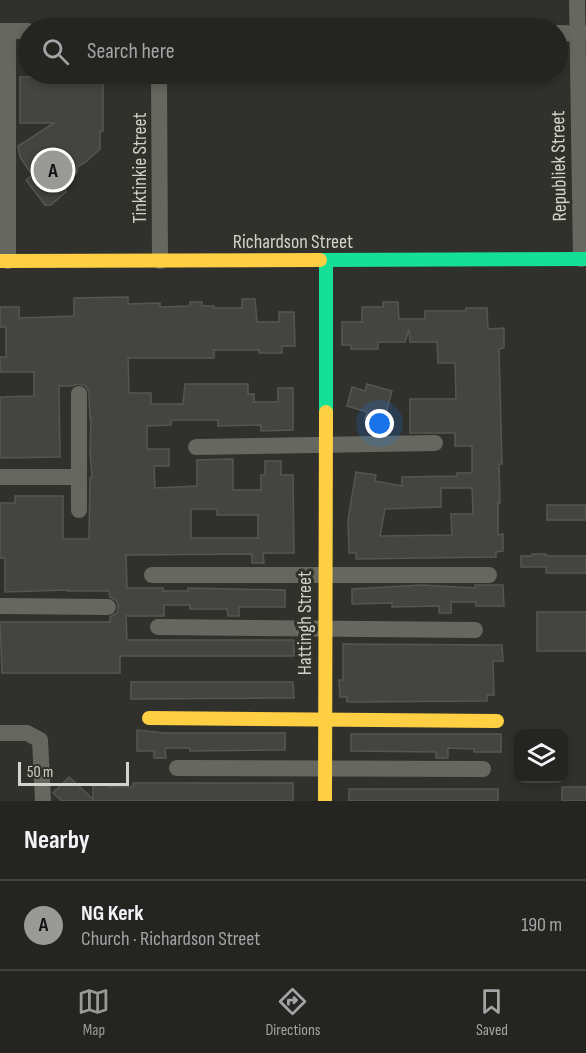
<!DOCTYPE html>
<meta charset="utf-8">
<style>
:root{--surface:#242421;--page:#30302e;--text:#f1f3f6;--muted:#a3a4a5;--line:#41413f;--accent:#999a95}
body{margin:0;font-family:"Sofia Sans Condensed",sans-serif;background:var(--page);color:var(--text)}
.controls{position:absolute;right:18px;bottom:18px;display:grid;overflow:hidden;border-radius:12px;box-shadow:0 3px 9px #0003}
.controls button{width:54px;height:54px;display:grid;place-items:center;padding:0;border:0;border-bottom:2px solid var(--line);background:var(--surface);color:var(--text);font:30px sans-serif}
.scale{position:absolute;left:18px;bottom:15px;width:111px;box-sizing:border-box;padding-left:6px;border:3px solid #d2d3ce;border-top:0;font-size:16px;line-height:21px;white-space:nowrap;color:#d2d3ce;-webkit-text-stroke:4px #31322a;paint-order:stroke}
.you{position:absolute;left:380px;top:424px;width:21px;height:21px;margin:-15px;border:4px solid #fff;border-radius:50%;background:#1a73e8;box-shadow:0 0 0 9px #1a73e833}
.badge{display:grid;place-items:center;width:39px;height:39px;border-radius:50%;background:var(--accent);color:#111;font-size:20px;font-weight:700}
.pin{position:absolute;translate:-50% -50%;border:3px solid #fff;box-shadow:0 2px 6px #0006}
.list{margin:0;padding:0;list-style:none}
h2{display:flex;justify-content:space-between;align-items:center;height:78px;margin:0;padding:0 24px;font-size:26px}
h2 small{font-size:20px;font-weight:400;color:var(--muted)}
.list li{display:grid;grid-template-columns:39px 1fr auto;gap:18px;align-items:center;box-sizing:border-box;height:90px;padding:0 24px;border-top:2px solid var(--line)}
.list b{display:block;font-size:22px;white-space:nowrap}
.list p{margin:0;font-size:20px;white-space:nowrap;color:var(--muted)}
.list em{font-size:20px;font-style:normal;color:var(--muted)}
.icon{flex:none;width:33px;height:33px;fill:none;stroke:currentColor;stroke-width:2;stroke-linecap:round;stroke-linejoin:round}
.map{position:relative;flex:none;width:586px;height:801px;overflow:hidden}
.search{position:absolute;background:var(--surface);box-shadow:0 3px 9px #0003;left:18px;right:18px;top:18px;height:66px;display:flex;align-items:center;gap:15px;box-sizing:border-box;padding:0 21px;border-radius:33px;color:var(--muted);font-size:22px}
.sheet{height:168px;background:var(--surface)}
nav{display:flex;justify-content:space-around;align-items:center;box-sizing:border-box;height:84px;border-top:2px solid var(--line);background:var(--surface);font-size:16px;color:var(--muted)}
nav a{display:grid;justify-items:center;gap:3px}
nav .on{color:var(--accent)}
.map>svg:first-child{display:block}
.building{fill:#444440;stroke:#555652;stroke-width:1.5;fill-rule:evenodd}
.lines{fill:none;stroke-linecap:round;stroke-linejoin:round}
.street{stroke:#66675e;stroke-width:16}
.fast{stroke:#16e098;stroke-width:14}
.slow{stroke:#ffcf43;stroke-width:14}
.labels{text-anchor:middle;stroke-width:6;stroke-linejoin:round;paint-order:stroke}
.street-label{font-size:20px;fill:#d2d3ce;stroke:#31322a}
</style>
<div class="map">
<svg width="586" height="801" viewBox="0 0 586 801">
<rect width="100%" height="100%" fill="#30302c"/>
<g class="building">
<path d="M70 74H103V131H100V149L86 162 77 167V172L66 185V192L51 205H45L26 180 32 175 20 157 18 146 54 123H20V77H71Z"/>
<path d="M128 297V304L160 303V307L190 306V302H202V306H214V308H242V299H255L257 322H279V312H294L295 346H282V353H259V350H214V358H128L129 393H151V404H183L185 384H248V394H254V402H278V388H293V430L261 431V425L218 426V420H171V425L147 426V449H169V466H154L155 488 197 486V460L233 459V490H261V475H265V461H281V475H293L294 553H263L264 563H252V554L126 555 127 588H163V591H188V588L285 590V607H239V616H228L227 609H190V605H164V616H126L127 640H294V656H120V673H2L0 622H110V617L117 613 118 607 117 601 110 597 109 591H68V590L5 592V558H0V503H15V496H63V539H89L90 478 92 477 90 452 91 417 90 418 89 393 86 386 78 384 72 386H59L60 457 0 458V397L34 396V372H0V357H6V327H0V307H19V318L74 316V298ZM191 509H217V515H258V538H191Z"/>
<path d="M383 302H398L399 319H425V311H466V308H487L488 329 504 328V348L499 349 502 464H499L500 503H498V535L503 534V551L496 552V557L356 559V553H349L348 520 356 472 376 475 375 481 402 486V477L457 476V473H472V446H455V433H410V399H456L455 363H438L437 342H410L409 329 405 342H378V349H351V345H342V322H362V307H383ZM441 488H472L473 514H451L452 535 380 536 385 509 441 507Z"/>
<path d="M367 384 392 391 383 423 365 418 367 412 347 406 352 387 365 391Z"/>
<rect x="547" y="505" width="39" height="15"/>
<path d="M532 554H546V556H586V573H546V567H521V556H532Z"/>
<path d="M422 585 475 588V585H503L504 606H476V602H451V613H439V606L392 607V603L352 604V589Z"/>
<rect x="537" y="612" width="49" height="39"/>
<path d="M343 644 502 645 503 661H493L494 695H487V701L347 702V697H340L339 680H343Z"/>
<path d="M131 682H293L294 698 131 699Z"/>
<path d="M137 730 164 733H285V750L190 751V748H165L166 758H154V751H137Z"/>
<path d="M351 734H501V752H474V749L448 748V758H436V752L351 751Z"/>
<path d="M69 777 93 799V784H108L109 787H133V783H293V801H62L53 793Z"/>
<rect x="562" y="787" width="24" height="14"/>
<rect x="349" y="789" width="149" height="12"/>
</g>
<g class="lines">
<g class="street">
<path d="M577 0 581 259"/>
<path d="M123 28H214"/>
<path d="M0 31H28"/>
<path d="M8 31V261"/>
<path d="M558 33 586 34"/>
<path d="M159 74 160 261"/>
<path d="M79 394V510"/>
<path d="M196 447 435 443"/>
<path d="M0 477H79"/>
<path d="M152 575H489"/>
<path d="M0 606 108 607"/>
<path d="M158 627 475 630"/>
<path d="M0 733H27L40 740 43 801"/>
<path d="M177 768 483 769"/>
</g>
<g class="fast">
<path d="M320 260 586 259"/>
<path d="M326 412V261"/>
</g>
<g class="slow">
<path d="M0 261 320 260"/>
<path d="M149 718 497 721"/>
<path d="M325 801 326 412"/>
</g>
</g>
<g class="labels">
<g class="street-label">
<text transform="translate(558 166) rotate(-91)" y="7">Republiek Street</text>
<text transform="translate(139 168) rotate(-90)" y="7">Tinktinkie Street</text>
<text x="293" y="248">Richardson Street</text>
<text transform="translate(304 623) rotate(-90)" y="7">Hattingh Street</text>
</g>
</g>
</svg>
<div class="controls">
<button><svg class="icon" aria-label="layers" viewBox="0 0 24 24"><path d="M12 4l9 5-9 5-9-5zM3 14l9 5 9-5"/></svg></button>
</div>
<div class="scale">50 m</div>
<div class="you"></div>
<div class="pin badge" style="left:53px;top:170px">A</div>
<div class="search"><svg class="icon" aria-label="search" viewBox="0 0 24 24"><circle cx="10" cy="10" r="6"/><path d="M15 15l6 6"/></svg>Search here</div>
</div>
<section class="sheet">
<h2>Nearby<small></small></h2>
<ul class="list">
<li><span class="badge">A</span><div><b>NG Kerk</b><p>Church · Richardson Street</p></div><em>190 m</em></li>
</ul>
</section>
<nav>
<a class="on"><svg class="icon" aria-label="map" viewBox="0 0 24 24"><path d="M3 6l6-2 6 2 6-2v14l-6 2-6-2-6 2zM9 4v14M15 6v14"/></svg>Map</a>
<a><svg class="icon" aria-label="directions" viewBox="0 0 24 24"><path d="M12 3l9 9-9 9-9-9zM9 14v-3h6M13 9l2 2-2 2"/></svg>Directions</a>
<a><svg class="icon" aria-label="saved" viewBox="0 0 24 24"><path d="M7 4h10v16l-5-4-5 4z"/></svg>Saved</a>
</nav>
